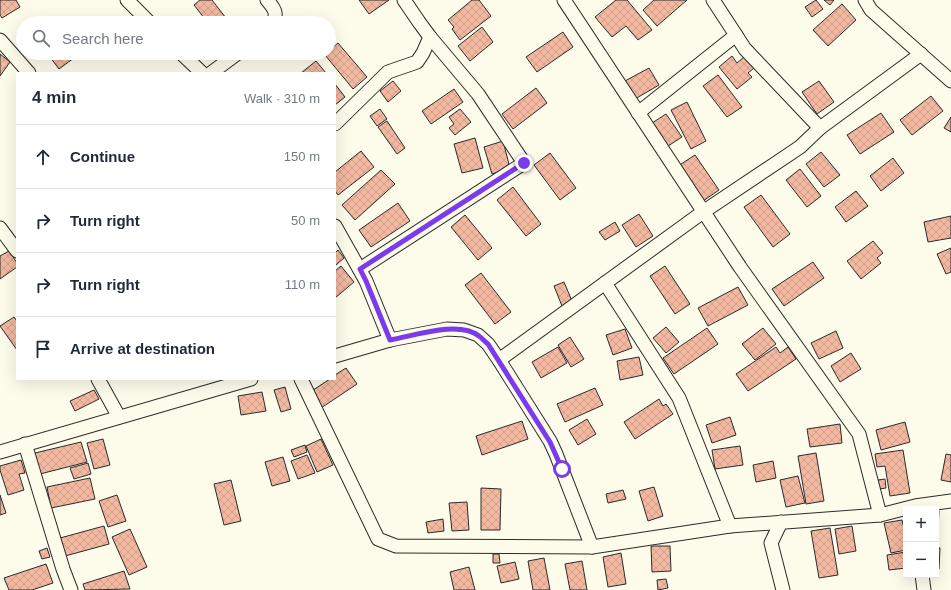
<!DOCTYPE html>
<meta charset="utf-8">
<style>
:root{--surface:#fff;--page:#f6f6f7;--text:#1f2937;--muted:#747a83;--line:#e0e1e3}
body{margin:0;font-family:Helvetica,sans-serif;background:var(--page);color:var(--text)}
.controls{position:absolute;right:12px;bottom:12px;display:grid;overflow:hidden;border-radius:0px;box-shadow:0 4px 16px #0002}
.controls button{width:36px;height:36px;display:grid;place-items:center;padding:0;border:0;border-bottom:1px solid var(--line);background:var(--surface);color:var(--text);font:20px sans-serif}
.stop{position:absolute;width:12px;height:12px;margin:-9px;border:3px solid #7c3aed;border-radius:50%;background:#fff}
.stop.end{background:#7c3aed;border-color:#fff;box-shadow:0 1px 4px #0008}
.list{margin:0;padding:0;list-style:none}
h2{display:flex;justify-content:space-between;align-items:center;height:52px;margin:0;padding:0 16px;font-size:17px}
h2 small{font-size:13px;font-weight:400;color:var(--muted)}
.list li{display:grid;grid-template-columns:26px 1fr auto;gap:12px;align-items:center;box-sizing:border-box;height:64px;padding:0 16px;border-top:1px solid var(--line)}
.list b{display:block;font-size:15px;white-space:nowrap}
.list em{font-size:13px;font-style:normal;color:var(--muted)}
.icon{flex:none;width:22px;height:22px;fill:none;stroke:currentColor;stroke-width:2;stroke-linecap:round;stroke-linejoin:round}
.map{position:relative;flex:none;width:951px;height:590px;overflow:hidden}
.search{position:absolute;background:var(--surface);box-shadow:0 4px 16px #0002;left:16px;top:16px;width:320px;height:44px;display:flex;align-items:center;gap:10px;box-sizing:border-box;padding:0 14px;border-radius:22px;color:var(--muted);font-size:15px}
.panel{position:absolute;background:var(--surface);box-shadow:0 4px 16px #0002;left:16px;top:72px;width:320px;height:308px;border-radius:0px}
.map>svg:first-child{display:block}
.building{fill:url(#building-cross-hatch);stroke:#2b2b2b}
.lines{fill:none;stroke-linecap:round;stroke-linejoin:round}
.minor-casing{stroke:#2b2b2b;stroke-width:15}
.minor{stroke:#fdfbea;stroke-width:13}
.route{stroke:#7c3aed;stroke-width:5}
</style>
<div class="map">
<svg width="951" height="590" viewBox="0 0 951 590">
<defs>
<pattern id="building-cross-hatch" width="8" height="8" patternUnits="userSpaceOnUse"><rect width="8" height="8" fill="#f2b8a0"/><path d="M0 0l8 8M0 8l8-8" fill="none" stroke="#d09e8a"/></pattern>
</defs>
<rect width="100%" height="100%" fill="#fdfbea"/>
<g class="building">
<path d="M0 0H16L20 7 2 18 0 15Z"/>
<path d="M200 0H212L226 18 220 23H208L194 5Z"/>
<path d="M359 0H389L369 14Z"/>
<path d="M472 0H479L491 16 460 40 452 29 454 27 448 20Z"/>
<path d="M616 0H627L652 30 638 40 626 26 612 37 595 17Z"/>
<path d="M654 0H687L657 26 643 10Z"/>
<path d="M816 0 823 9 812 17 805 7Z"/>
<path d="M824 0H834L830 5Z"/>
<path d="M842 4 856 20 828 46 813 30Z"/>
<path d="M482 27 493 42 470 61 458 46Z"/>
<path d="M563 32 573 47 537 72 526 57Z"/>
<path d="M338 43 367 77 353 89 325 55 329 53V51Z"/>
<path d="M47 53H76L78 55 59 69Z"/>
<path d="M206 53H221L212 60Z"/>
<path d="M0 54 10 62 0 76Z"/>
<path d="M732 56 737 63 744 57 754 68 748 73 752 77 737 89 719 67Z"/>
<path d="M316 61 326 73H301Z"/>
<path d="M649 68 659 85 635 99 625 81Z"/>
<path d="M718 75 742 107 727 117 703 86Z"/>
<path d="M393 81 401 91 388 102 380 91Z"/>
<path d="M819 81 834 102 817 114 802 92Z"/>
<path d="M335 84 345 97 335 105Z"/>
<path d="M536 88 547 103 513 129 502 114Z"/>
<path d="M454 89 463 102 431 124 422 111Z"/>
<path d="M931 96 943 111 912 135 900 120Z"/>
<path d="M687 102 706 141 691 149 671 110Z"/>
<path d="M380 109 387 119 377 126 370 116Z"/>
<path d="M460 109 471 122 455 135 449 128 454 124 449 117Z"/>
<path d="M881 113 894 132 860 154 847 135Z"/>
<path d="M666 114 682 137 665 148 649 125Z"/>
<path d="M951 117V132L944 128Z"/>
<path d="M387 121 405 148 397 154 378 127Z"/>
<path d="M475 138 483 168 462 173 454 144Z"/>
<path d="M503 141 510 168 492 174 484 147Z"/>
<path d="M361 151 374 167 338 195 335 191V172Z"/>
<path d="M821 152 840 175 824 187 806 164Z"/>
<path d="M550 153 576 188 560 200 534 165Z"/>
<path d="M695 155 719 190 703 201 678 166Z"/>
<path d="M893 158 904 173 881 191 870 176Z"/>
<path d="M800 169 821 196 807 207 786 180Z"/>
<path d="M381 170 395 184 355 220 342 205Z"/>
<path d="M513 187 541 224 526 236 497 200Z"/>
<path d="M856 191 868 206 846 222 835 207Z"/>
<path d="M761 195 790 234 773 247 744 207Z"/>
<path d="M398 203 410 221 371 247 359 230Z"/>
<path d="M639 214 653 236 636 247 622 225Z"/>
<path d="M465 215 492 248 478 260 451 227Z"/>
<path d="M951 216V238L928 242 924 222Z"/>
<path d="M615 222 620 231 605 240 599 232Z"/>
<path d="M873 241 883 253 877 258 881 263 861 279 847 261Z"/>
<path d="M951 248V272L946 274 937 254Z"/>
<path d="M338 250 344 258 336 265 335 263V253Z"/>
<path d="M9 251 17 263V267L0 279V256Z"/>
<path d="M813 262 824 278 784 306 772 289Z"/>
<path d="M341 266 354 282 335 298V271Z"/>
<path d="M665 266 690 304 675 314 650 276Z"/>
<path d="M481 273 511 312 495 324 465 285Z"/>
<path d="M564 282 572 301 562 306 554 286Z"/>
<path d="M738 287 748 305 708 326 698 308Z"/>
<path d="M14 317 17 321V350L0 326Z"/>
<path d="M666 327 679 342 666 353 653 338Z"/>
<path d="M707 328 718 344 674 374 663 358Z"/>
<path d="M763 328 776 344 755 360 742 344Z"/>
<path d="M625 329 632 348 613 355 606 335Z"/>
<path d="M836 331 843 348 819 359 811 343Z"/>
<path d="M570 337 584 359 571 367 558 345Z"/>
<path d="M558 347 567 363 541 378 532 362Z"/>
<path d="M776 347 780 353 788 347 796 359 748 391 736 374Z"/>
<path d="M851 353 861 369 840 382 831 366Z"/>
<path d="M639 357 643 375 620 380 617 361Z"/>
<path d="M346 368 357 384 321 408 310 392 330 379H335V375Z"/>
<path d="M285 387 291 409 281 412 274 390Z"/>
<path d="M595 388 603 405 565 422 557 404Z"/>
<path d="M94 390 99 399 75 411 70 401Z"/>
<path d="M262 392 266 411 241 415 238 396Z"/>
<path d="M659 399 663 406 666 404 673 414 635 439 624 422Z"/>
<path d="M730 417 736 435 712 443 706 425Z"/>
<path d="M587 419 596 434 578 445 569 430Z"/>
<path d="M522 421 528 439 482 455 476 436Z"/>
<path d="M905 422 910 442 881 450 876 430Z"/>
<path d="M840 424 842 443 810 447 807 429Z"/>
<path d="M103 439 110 465 94 469 87 443Z"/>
<path d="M321 439 333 465 317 472 306 446Z"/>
<path d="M81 442 87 462 40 474 35 453Z"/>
<path d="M305 445 307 452 294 457 291 450Z"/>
<path d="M740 446 743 465 715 469 712 450Z"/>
<path d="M903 450 910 493 890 496 885 466 877 467 875 454Z"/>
<path d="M816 453 824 501 806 504 798 456Z"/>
<path d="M946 454 951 455V482L941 480Z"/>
<path d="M307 455 315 473 298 479 291 461Z"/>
<path d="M283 457 290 481 272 486 265 462Z"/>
<path d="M21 460 25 473 19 474 24 490 8 495 0 470V466Z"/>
<path d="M773 461 776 478 756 482 753 465Z"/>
<path d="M88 463 91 474 74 479 70 468Z"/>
<path d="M798 476 805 503 786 507 780 480Z"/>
<path d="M90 478 95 499 51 508 47 487Z"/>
<path d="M885 479 886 488 879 489 878 480Z"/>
<path d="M231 480 241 521 224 525 214 484Z"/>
<path d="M654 487 663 516 648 521 639 491Z"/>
<path d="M481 488 501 489 500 530H481Z"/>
<path d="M623 490 626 499 608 503 606 494Z"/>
<path d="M0 495 6 513 0 515Z"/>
<path d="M117 495 126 521 108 527 99 501Z"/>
<path d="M467 502 469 530 452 531 449 503Z"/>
<path d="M936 511H939L937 545H936Z"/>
<path d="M443 519 444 531 428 533 426 522Z"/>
<path d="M902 520 906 537V550L891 553 884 523Z"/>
<path d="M104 526 109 544 65 556 60 538Z"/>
<path d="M852 526 856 551 839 554 835 529Z"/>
<path d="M830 528 838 575 819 578 811 531Z"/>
<path d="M130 529 147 567 129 575 112 537Z"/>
<path d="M651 546H670L671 571 652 572Z"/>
<path d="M936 547 940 548 939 569 936 568Z"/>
<path d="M47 548 50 557 42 559 39 551Z"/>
<path d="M906 552V568L889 570 887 555Z"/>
<path d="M621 553 626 584 608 587 603 557Z"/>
<path d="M493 554H499L500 563H493Z"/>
<path d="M544 558 550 590H533L528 561Z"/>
<path d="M582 561 587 590H570L565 564Z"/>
<path d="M515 562 519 579 501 583 497 566Z"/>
<path d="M46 564 53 583 32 590H9L4 578Z"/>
<path d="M469 567 475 590H454L450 572Z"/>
<path d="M124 571 130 589 85 590 83 584Z"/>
<path d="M666 579 668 588 658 590 657 580Z"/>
</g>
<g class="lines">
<g class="minor-casing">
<g id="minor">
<path d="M127 0 150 23"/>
<path d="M267 0C274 8 278 13 273 23"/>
<path d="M564 0 740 267 859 434 880 515"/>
<path d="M713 0 745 49 820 128 921 54"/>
<path d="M865 0 871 10 951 81"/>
<path d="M0 40 29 73"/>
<path d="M181 53 202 73"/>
<path d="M211 73 238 53"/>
<path d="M638 113 736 35"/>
<path d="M335 124 388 72 417 62 423 53 430 37 419 22 404 0"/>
<path d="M335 226 366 281 390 340"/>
<path d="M0 228 17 251"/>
<path d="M360 269 524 163 478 94 430 37"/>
<path d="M605 283 679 398 730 526"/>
<path d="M335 356 390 340 447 329 464 330 478 335 488 344 499 360 550 441 556 454 592 547"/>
<path d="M499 360 703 212 800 147 820 128"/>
<path d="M98 379 119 417"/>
<path d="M301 379 378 539 396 546 592 547 730 526 880 515 915 506 951 501"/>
<path d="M25 444 63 569 71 590"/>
<path d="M0 452 251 379"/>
<path d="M781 522 771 543 783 590"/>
<path d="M922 575 924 590"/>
</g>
</g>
<use href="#minor" class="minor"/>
</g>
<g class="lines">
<path class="route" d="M524 163 360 269 366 281 390 340C414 336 458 320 479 336 482 338 485 342 488 344L550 442 562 469"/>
</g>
</svg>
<div class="controls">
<button>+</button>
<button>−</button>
</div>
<div class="stop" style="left:562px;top:469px"></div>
<div class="stop end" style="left:524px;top:163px"></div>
<div class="search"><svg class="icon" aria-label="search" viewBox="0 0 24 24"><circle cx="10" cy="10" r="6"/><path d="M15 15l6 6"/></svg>Search here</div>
<section class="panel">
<h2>4 min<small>Walk · 310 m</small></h2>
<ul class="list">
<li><svg class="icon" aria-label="ahead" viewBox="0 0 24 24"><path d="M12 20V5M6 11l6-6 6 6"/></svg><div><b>Continue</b></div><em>150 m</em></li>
<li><svg class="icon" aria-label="right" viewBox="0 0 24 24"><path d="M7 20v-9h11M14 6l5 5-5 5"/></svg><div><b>Turn right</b></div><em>50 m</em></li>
<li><svg class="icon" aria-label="right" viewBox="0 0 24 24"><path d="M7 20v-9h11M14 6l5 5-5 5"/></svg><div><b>Turn right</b></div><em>110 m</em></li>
<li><svg class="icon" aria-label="arrive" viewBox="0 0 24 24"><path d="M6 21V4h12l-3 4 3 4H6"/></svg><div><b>Arrive at destination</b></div></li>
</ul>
</section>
</div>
